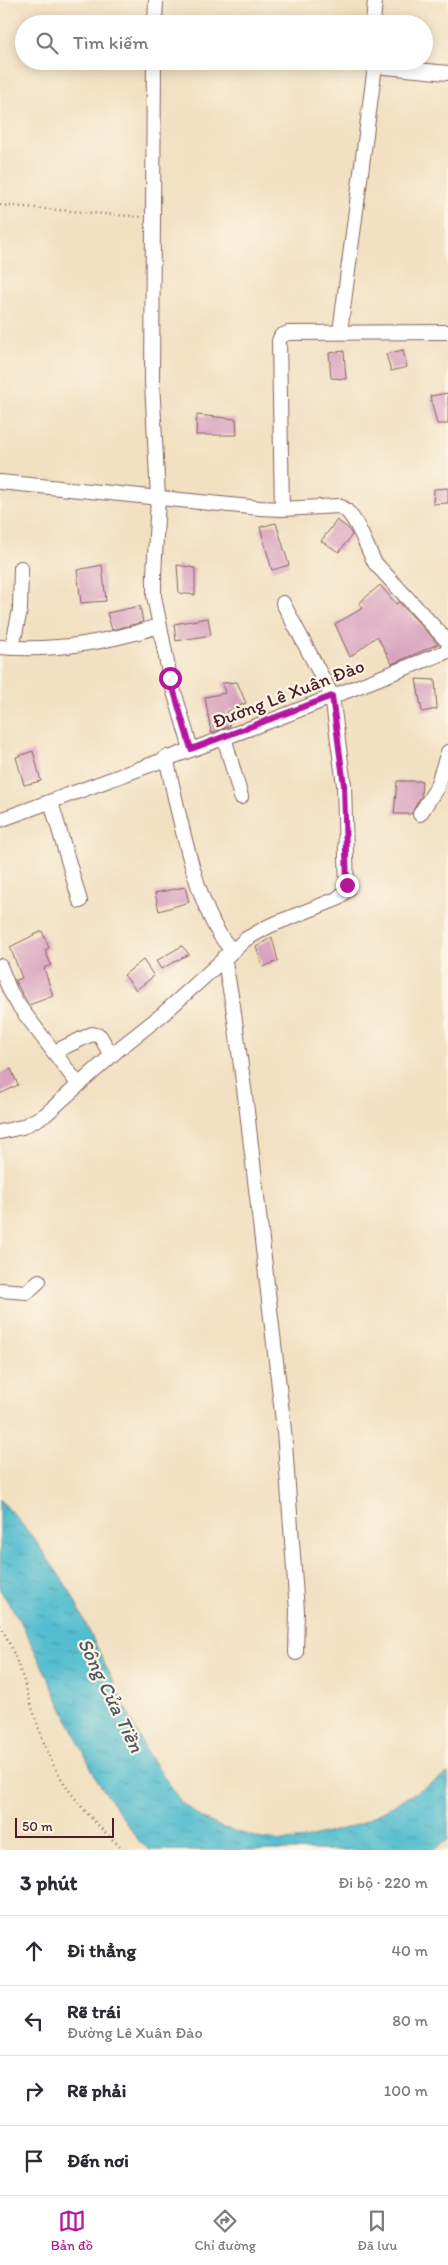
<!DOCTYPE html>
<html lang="vi">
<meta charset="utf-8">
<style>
:root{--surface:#fff;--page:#f2f2f3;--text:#2b2b33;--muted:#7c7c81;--line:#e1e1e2;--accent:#b5179e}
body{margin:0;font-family:Itim,sans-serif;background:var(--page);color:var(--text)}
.scale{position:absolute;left:15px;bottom:12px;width:99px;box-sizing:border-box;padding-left:5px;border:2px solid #4a1f2b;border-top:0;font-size:14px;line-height:18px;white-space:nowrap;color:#4a1f2b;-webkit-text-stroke:4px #fcf5e5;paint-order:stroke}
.stop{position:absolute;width:15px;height:15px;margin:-11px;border:4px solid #b5179e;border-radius:50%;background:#fff}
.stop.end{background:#b5179e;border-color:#fff;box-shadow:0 1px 5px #0008}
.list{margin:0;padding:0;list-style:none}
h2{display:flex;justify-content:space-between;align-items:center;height:65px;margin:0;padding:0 20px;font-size:21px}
h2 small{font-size:16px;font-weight:400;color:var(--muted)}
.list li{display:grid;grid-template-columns:32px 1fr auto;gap:15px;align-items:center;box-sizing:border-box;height:70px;padding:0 20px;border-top:1px solid var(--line)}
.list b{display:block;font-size:19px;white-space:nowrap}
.list p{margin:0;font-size:16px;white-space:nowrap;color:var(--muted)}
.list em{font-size:16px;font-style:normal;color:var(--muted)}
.icon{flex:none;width:28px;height:28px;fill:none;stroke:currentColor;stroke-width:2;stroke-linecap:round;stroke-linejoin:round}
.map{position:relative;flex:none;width:448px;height:1850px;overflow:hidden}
.search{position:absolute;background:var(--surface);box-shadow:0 2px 12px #0003;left:15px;right:15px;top:15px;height:55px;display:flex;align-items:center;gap:12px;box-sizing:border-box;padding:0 18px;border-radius:28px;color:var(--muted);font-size:19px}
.sheet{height:345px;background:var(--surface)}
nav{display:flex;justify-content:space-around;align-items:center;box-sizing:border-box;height:70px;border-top:1px solid var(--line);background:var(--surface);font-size:14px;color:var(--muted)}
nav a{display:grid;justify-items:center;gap:2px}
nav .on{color:var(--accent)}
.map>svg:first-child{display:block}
.water{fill:url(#water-ripples);stroke:#4e6e7d}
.building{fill:#d8a3bf}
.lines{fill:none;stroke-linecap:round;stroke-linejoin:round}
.minor-casing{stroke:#846360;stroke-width:16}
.path{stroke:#846360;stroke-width:2.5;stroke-dasharray:1 4;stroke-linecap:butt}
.minor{stroke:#fff;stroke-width:14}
.route{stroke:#b5179e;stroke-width:6}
.labels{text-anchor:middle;stroke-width:4.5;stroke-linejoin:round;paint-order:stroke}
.street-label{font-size:19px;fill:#4a1f2b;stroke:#fcf5e5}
.water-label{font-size:20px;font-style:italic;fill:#4d5664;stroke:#fcf5e5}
</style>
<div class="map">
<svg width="448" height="1850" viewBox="0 0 448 1850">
<defs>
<pattern id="water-ripples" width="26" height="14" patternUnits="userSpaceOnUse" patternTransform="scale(1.25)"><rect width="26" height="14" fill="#53bdcf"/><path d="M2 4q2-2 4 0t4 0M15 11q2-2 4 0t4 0" fill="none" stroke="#4799a8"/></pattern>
</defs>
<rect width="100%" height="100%" fill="#fcf5e5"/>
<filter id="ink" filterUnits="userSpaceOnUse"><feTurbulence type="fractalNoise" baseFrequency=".02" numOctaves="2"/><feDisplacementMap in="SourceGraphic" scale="10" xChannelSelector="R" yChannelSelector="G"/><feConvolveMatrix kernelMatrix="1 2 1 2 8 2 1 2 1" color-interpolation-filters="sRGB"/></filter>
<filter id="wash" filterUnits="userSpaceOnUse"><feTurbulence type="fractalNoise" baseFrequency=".0096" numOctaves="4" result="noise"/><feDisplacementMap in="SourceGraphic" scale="20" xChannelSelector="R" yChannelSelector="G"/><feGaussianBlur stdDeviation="1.12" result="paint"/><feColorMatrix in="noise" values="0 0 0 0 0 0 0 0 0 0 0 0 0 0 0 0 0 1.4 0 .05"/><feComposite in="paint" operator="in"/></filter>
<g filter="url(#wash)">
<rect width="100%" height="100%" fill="#f1e0c1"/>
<path class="water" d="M0 1499 32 1536 70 1591 146 1751 181 1802 201 1818 221 1827 262 1839 286 1841 305 1839 360 1824 448 1774V1840L431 1850H150L139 1841 97 1780 20 1620 0 1590Z"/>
<g id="blocks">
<g class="building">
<path d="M403 350 407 367 391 371 386 354Z"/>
<path d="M344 351 346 379 331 378 329 353Z"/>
<path d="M448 393V424H437L430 396Z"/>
<path d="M197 415 236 419 237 435H196Z"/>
<path d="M448 488V503L433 504 434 489Z"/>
<path d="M337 520 348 528 352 535 339 552 321 541Z"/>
<path d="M276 523 289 565 272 570 260 527Z"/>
<path d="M102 565 106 601 81 603 77 570Z"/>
<path d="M177 565 195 568V595L179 593Z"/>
<path d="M380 585 396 604 399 602 438 644 392 664 377 636 350 657 335 624 363 608 359 603Z"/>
<path d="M140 606 143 622 112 630 107 613Z"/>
<path d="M208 618 211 635 176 641 174 624Z"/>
<path d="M416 679 435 680 437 709 422 712Z"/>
<path d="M237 682 246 703 226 712 230 726 211 733 205 697 225 693 222 683Z"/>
<path d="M33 751 41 781 24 785 16 757Z"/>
<path d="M397 781H422L421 796 411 814H394Z"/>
<path d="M185 887 189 902 159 911 155 893Z"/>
<path d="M42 931 49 948 45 950 51 965 44 968 53 996 29 1005 15 981 22 978 10 947Z"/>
<path d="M272 937 278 961 263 967 256 947Z"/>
<path d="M182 946 189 954 161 969 156 961Z"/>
<path d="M143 960 154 976 136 990 124 975Z"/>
<path d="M11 1069 18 1085 0 1094V1074Z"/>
</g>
</g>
</g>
<g filter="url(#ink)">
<use href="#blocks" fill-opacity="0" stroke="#846360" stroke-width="1"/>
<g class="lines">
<g class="minor-casing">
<g id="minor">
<path d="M155 24 156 0"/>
<path d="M373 24 375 0"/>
<path d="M154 61 152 381 158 498 154 575V596L170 678 191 749"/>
<path d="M372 61 375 66 448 73"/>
<path d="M340 332 375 66"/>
<path d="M0 482 260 508 282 509 339 506C355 511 366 547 375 563L448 642"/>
<path d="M282 509 279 341 281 336 288 333 448 332"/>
<path d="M0 647C55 652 107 642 159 626"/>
<path d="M12 648 20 610 21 568"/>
<path d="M224 737 241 797"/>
<path d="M166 757C176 801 199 925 233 950"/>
<path d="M51 802 80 901"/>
<path d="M420 814 436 789 448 752"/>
<path d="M0 820 278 718 448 651"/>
<path d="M224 957 233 1006 247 1111 284 1430 297 1611 296 1653"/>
<path d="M0 966 10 991 19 1006 78 1084"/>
<path d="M54 1052 92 1034 100 1036 111 1055"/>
<path d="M0 1132 22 1127 45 1115 120 1048 163 1014 246 939 269 926 337 899 347 890 344 785 332 696 283 603"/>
<path d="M0 1290 27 1292 39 1281"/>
</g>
</g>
<g class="path">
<path d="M0 205 141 217"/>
<path d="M0 1625C24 1667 31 1714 50 1758 67 1794 95 1824 124 1850"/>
</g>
<use href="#minor" class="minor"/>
</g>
</g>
<g class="lines" filter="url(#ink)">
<path class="route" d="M170 678 191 749 332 696 344 785 347 885"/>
</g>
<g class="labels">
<g class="street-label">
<text transform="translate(288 693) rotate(-21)" y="7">Đường Lê Xuân Đào</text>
</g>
<g class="water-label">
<text transform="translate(111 1695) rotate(64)" y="7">Sông Cửa Tiền</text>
</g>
</g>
</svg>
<div class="scale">50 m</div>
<div class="stop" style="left:170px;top:678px"></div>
<div class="stop end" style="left:347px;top:885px"></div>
<div class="search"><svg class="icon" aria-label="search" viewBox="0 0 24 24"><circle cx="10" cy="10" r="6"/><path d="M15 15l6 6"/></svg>Tìm kiếm</div>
</div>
<section class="sheet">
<h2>3 phút<small>Đi bộ · 220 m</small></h2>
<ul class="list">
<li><svg class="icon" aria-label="ahead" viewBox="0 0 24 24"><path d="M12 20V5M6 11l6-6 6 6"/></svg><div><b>Đi thẳng</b></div><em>40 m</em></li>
<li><svg class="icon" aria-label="left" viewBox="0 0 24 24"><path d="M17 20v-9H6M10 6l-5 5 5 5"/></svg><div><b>Rẽ trái</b><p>Đường Lê Xuân Đào</p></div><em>80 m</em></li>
<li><svg class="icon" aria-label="right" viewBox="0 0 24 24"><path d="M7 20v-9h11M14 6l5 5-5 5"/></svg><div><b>Rẽ phải</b></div><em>100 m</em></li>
<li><svg class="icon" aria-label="arrive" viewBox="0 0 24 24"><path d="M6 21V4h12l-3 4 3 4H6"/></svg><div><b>Đến nơi</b></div></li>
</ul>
</section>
<nav>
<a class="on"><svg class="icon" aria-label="map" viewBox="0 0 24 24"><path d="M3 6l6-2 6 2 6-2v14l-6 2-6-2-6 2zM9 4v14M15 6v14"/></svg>Bản đồ</a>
<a><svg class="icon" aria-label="directions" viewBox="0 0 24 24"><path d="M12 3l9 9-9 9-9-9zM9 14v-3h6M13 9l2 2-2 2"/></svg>Chỉ đường</a>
<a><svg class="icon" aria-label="saved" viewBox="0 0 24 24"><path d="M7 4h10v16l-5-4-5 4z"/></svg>Đã lưu</a>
</nav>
